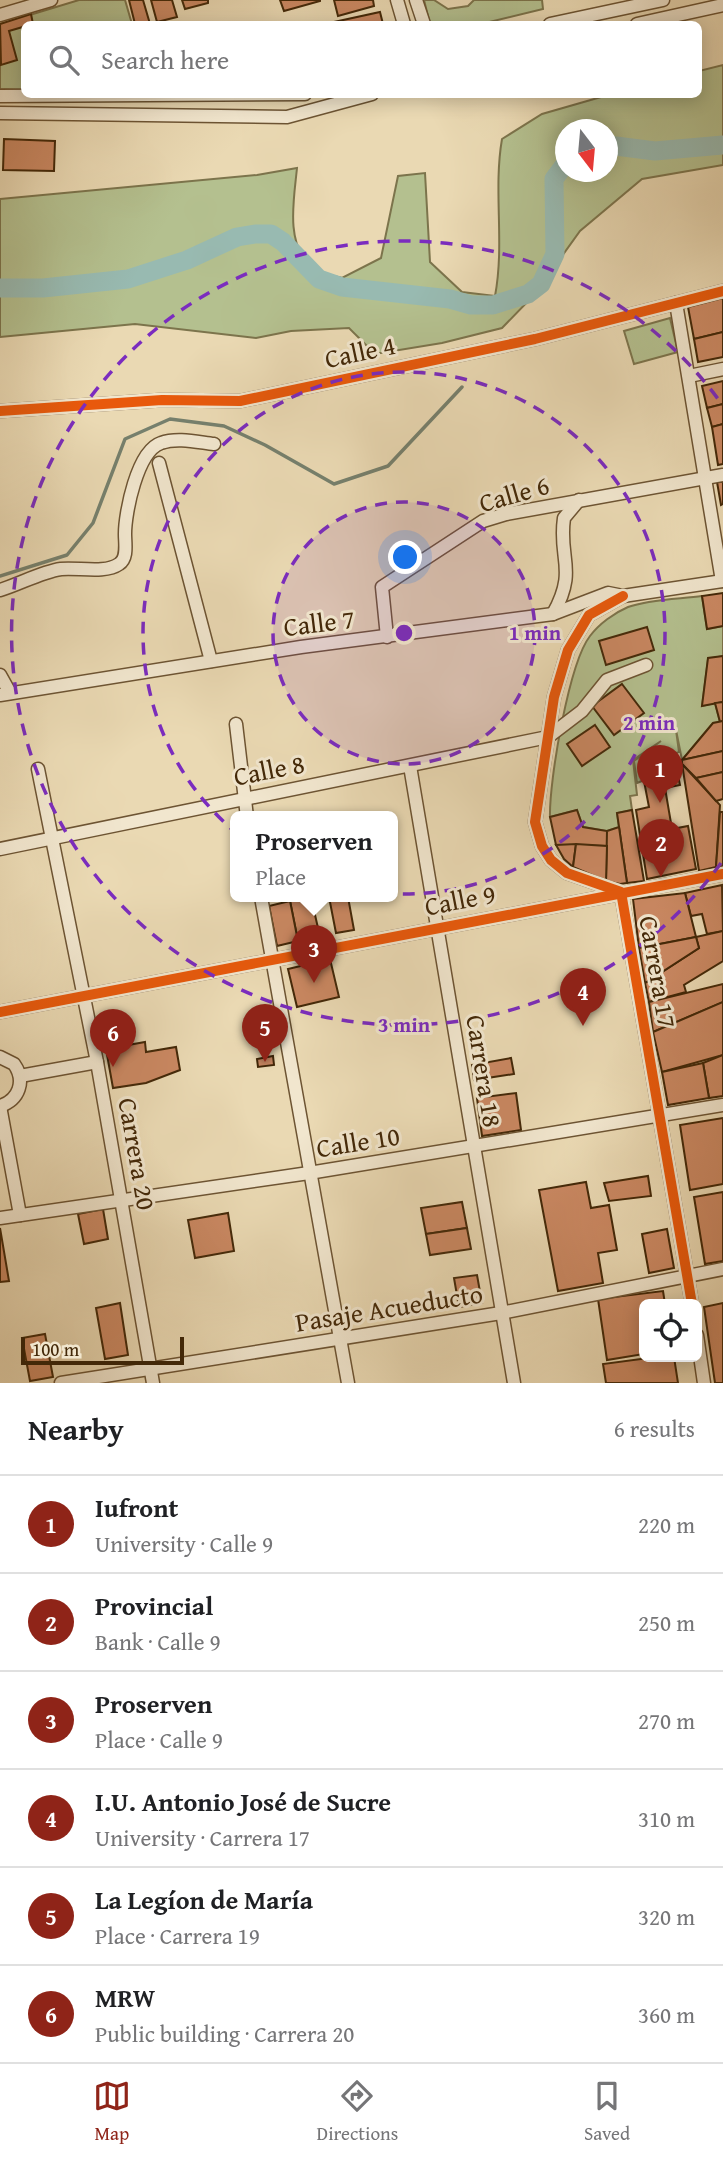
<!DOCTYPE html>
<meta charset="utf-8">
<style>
:root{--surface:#fff;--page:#f2f2f2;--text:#202124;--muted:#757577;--line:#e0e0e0;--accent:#8f2418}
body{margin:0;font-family:"Gentium Book Plus",serif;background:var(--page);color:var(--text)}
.controls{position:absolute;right:21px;bottom:21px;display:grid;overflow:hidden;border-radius:10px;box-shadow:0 4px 18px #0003}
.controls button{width:63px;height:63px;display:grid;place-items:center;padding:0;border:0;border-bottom:2px solid var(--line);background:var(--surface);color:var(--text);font:35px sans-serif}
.compass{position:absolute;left:555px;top:119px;width:63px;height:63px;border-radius:50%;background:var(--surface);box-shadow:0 4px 18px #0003;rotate:164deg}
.scale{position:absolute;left:21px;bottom:18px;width:163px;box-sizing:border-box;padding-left:7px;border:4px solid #432808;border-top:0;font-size:19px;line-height:24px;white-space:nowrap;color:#432808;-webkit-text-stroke:5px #f1e6ce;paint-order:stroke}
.you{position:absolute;left:406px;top:558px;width:24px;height:24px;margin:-18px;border:5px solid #fff;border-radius:50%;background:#1a73e8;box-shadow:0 0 0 10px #1a73e833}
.badge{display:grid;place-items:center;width:46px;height:46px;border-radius:50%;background:var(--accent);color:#fff;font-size:23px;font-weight:700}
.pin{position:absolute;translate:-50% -58px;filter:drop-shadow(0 2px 4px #0008)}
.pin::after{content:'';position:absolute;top:37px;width:24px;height:21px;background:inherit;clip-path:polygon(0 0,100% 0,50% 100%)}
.popup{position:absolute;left:230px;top:811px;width:168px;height:91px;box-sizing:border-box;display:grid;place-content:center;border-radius:10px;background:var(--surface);filter:drop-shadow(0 2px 5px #0005);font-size:23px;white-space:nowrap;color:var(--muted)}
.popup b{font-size:26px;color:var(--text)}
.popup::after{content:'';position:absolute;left:50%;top:100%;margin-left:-14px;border:14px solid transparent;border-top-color:var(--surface)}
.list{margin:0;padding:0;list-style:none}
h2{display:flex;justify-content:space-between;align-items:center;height:91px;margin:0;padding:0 28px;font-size:30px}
h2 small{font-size:23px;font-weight:400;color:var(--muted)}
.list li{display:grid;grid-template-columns:46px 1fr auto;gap:21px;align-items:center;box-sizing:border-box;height:98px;padding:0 28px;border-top:2px solid var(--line)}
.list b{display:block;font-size:26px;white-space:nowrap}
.list p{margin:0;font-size:23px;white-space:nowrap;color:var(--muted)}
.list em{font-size:23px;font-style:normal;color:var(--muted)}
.icon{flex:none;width:38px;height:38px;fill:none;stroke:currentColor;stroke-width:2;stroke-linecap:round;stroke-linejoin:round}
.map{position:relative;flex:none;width:723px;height:1383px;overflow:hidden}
.search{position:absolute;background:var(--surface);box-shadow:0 4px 18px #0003;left:21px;right:21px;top:21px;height:77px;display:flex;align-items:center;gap:18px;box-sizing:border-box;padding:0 24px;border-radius:10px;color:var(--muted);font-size:26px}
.sheet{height:679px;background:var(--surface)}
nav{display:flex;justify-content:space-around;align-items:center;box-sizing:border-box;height:98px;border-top:2px solid var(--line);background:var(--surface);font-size:19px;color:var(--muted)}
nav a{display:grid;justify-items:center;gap:4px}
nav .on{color:var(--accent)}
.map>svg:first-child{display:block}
.green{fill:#b4c08f;stroke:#7c744c;stroke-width:2;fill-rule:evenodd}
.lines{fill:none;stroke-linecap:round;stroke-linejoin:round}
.stream{stroke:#76806d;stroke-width:3.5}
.river{stroke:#98bab1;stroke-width:19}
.building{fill:#ca8862;stroke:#432808;stroke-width:2}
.minor-casing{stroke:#6d5433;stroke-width:15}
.minor{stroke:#f1e6ce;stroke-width:12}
.cycleway-casing{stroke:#f1e6ce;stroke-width:15}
.cycleway{stroke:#e8590c;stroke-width:10}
.ring{fill:none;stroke:#7b2cbf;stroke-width:3.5;stroke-dasharray:12 9}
.labels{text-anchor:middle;stroke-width:6;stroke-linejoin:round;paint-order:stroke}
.street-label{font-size:26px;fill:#432808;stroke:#f1e6ce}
.centre{fill:#7b2cbf;stroke:#f1e6ce;stroke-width:3.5}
.ring-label{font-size:21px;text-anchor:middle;font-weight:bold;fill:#7b2cbf;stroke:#f1e6ce;stroke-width:6;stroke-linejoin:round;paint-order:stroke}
</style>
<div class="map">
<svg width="723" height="1383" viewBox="0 0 723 1383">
<rect width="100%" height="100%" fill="#ead9b3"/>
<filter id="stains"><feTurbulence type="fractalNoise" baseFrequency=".00286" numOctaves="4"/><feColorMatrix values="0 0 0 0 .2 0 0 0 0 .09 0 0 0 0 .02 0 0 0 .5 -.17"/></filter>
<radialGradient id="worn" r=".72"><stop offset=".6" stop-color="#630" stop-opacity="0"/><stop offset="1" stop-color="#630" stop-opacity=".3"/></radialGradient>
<g class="green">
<path d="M79 0H125L132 24H24V90L0 89V24Z"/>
<path d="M424 0H434L448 9 468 6 474 0H542L543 9 481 24H430Z"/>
<path d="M723 65V165L642 179 580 231 534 295 502 328 442 343 375 354 349 328 291 331 256 338 135 324 0 337V199L257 175 297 168C294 199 285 243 311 267 318 273 334 276 342 278L381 258 398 176 425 173 430 262 462 292 495 296C505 243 493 191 502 139L542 114 608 95 698 94 699 71ZM566 130H608V172H566Z"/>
<path d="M670 318 678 352 634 364 624 331Z"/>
<path d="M702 596 707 629 723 626V656L708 659 702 706 715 703 720 722 713 723 682 760 676 730 679 752 668 757 667 749 651 755 654 776 637 783 634 761 661 741 633 760 637 795 630 796 632 810 617 813 619 827 607 831 583 827 577 810 550 817C549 781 569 663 590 636 599 624 614 613 628 607 650 599 680 599 702 596Z"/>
</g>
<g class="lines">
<path class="stream" d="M0 576 67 555 93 523 125 439 170 419 224 426 265 445 334 484 388 466 462 387"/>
<g class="river">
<path d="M608 145 655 151 723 145"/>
<path d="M0 288H43L128 279 187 260 237 237 255 234H271L283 242 319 279 342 287 450 299 471 305H493L528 294 541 284 555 254 554 179 566 163"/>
</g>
</g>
<g class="building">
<path d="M129 0H143L150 24H135Z"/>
<path d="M151 0H172L177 17 157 22Z"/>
<path d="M182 0H208V3L185 9Z"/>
<path d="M280 0H320V1L284 11Z"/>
<path d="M334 0H373L374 6 338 16Z"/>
<path d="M380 12 383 24H335L334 22Z"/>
<path d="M31 14 33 24 9 31 17 60 1 65 0 24Z"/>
<path d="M4 139 55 141 54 171 3 170Z"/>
<path d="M723 298V332L694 339 688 307Z"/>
<path d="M723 332V357L698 362 694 339Z"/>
<path d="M723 381V404L707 408 702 386Z"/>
<path d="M723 404V424L712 427 707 408Z"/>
<path d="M723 424V464L718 465 712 427Z"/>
<path d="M717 482H723V504L721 505Z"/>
<path d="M723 593V626L707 629 702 596Z"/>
<path d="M647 627 654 650 606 665 599 641Z"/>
<path d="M723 656V702L702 706 708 658Z"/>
<path d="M622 684 644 713 614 735 592 706Z"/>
<path d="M723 702V721L720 722 715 703Z"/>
<path d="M723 721V751L682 760 713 723Z"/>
<path d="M595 725 610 747 582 766 567 744Z"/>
<path d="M666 750 667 759 674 756 680 785 665 788 672 829 688 826 696 869 647 879 636 810 649 807 644 781 655 776 652 755Z"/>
<path d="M723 751V772L696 778 682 764V760Z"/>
<path d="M682 764 720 805 716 867 699 871Z"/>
<path d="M723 772V799L716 801 696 778Z"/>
<path d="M577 810 583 827 607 831V846L556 845 550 817Z"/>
<path d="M632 810 644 881 627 883 617 813Z"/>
<path d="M720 812H723V866L716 867Z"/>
<path d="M619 827 627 883 620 884 606 881 607 831Z"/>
<path d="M576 844 573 867 564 859 556 845Z"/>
<path d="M576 844 607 846 606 881 573 867Z"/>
<path d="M722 885 723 931 707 934 702 914 691 916 685 893Z"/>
<path d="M685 893 696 937 639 948 633 899Z"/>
<path d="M311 897 320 937 298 941 290 901Z"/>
<path d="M329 897H348L354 930 336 933Z"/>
<path d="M290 901 298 941 277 946 269 906Z"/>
<path d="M723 931V961L684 985 686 992 649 1002 645 983 699 948 696 937Z"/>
<path d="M696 937 699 948 645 983 639 948Z"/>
<path d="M330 959 339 997 297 1007 288 969Z"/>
<path d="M723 984V1002L653 1032 649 1002Z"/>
<path d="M723 1002V1055L662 1072 653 1032Z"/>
<path d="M145 1042 146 1052 176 1047 180 1070 146 1083 113 1088 106 1049Z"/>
<path d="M723 1055V1096L709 1098 703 1063Z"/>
<path d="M273 1056 274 1065 258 1067 257 1059Z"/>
<path d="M511 1058 514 1074 474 1080 472 1065Z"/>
<path d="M703 1063 709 1098 668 1105 662 1072Z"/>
<path d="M516 1093 521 1130 482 1136 477 1098Z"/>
<path d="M723 1118V1184L690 1190 680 1125Z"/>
<path d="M648 1176 651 1196 609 1201 604 1183Z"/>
<path d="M586 1182 591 1208 609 1205 617 1250 598 1253 603 1283 558 1291 539 1190Z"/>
<path d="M723 1192V1261L705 1264 694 1197Z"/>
<path d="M462 1202 467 1228 426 1234 421 1208Z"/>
<path d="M103 1209 108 1239 84 1244 78 1214Z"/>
<path d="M228 1213 234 1251 195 1258 188 1220Z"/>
<path d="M0 1228 9 1281 0 1282Z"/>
<path d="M467 1228 471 1249 430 1255 426 1234Z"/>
<path d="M667 1229 674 1268 649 1273 642 1234Z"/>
<path d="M477 1275 482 1303 459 1307 454 1278Z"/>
<path d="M663 1291 665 1304H644V1354L607 1360 598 1299Z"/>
<path d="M120 1303 128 1355 105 1359 96 1308Z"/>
<path d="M723 1303V1383H715L704 1307Z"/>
<path d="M45 1334 53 1377 30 1381 22 1338Z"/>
<path d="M656 1357H674L678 1383H606L603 1364Z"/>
</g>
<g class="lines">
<g class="minor-casing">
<g id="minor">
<path d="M397 0 404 24"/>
<path d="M416 0 424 24"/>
<path d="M0 15 51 0"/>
<path d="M550 24 663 0"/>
<path d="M637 24 723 5"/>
<path d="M0 96 305 94"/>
<path d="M0 113 287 117 372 94"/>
<path d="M676 303 722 581"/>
<path d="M689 376 723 369"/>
<path d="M0 411 162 400 240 401 535 339 723 291"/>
<path d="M159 463 211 661"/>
<path d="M0 590C20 584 41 572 61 569 77 567 105 574 119 564 128 558 125 544 125 534 125 513 137 451 161 443 177 437 197 442 214 444"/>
<path d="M623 596 589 615 568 650 554 697 535 822 542 846 551 860 567 873 621 892 692 1304"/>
<path d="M553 614C578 569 558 559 564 518L579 500"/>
<path d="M387 637 382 587 483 521 506 514 723 475"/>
<path d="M0 675 10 693"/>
<path d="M0 695 301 647 553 614 608 593 623 596 723 581"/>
<path d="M236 724 247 817"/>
<path d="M410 766 514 1383"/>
<path d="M38 769 97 1062 153 1383"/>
<path d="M0 849 548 737 582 711 607 680 646 665"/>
<path d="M261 897 348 1383"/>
<path d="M0 1012 723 874"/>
<path d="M0 1057 14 1064C26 1081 19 1100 0 1106"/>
<path d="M20 1076 97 1062"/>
<path d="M0 1106 20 1215"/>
<path d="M0 1218 309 1173 723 1105"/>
<path d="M697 1335 704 1383"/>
<path d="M61 1383 501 1313 723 1269"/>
</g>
</g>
<use href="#minor" class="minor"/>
<g class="cycleway-casing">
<g id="cycleway">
<path d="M0 411 162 400 240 401 535 339 723 291"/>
<path d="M623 596 589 615 568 650 554 697 535 822 542 846 551 860 567 873 621 892 692 1304"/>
<path d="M0 1012 723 874"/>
</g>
</g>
<use href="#cycleway" class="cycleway"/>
</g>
<circle cx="404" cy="633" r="131" fill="#7b2cbf" fill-opacity=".12"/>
<g class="ring">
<circle cx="404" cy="633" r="131"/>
<circle cx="404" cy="633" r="261"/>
<path d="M721 863A392 392 0 1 1 721 403"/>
</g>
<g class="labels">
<g class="street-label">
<text transform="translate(360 352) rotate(-12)" y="9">Calle 4</text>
<text transform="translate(514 494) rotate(-16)" y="9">Calle 6</text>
<text transform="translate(319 623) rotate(-7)" y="9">Calle 7</text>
<text transform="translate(269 770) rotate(-11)" y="9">Calle 8</text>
<text transform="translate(460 900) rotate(-11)" y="9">Calle 9</text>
<text transform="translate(658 972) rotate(80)" y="9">Carrera 17</text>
<text transform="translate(484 1071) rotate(81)" y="9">Carrera 18</text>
<text transform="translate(358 1142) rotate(-9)" y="9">Calle 10</text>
<text transform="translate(137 1154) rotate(80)" y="9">Carrera 20</text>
<text transform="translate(389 1308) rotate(-9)" y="9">Pasaje Acueducto</text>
</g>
</g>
<circle cx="404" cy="633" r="10" class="centre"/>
<g class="ring-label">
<text x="535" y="640">1 min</text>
<text x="649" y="730">2 min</text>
<text x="404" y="1032">3 min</text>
</g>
<rect width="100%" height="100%" filter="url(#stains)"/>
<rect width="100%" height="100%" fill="url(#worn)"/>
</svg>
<div class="controls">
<button><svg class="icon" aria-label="locate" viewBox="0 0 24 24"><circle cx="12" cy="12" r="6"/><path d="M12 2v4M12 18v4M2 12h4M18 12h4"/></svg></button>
</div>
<svg class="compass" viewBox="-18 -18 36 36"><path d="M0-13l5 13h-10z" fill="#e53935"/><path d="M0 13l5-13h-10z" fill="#757577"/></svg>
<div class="scale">100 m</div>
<div class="you"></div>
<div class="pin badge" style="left:660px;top:803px">1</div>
<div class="pin badge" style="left:661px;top:877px">2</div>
<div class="pin badge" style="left:314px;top:983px">3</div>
<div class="popup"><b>Proserven</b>Place</div>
<div class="pin badge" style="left:583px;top:1026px">4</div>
<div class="pin badge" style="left:265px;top:1062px">5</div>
<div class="pin badge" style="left:113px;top:1067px">6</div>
<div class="search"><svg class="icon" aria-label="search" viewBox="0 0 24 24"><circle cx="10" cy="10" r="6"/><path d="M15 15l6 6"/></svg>Search here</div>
</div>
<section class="sheet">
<h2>Nearby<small>6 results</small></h2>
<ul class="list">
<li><span class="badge">1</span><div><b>Iufront</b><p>University · Calle 9</p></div><em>220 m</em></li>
<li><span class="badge">2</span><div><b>Provincial</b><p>Bank · Calle 9</p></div><em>250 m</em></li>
<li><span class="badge">3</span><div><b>Proserven</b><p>Place · Calle 9</p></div><em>270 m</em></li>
<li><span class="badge">4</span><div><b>I.U. Antonio José de Sucre</b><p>University · Carrera 17</p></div><em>310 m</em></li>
<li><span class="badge">5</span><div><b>La Legíon de María</b><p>Place · Carrera 19</p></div><em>320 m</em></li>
<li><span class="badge">6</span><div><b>MRW</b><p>Public building · Carrera 20</p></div><em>360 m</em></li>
</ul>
</section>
<nav>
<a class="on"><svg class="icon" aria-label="map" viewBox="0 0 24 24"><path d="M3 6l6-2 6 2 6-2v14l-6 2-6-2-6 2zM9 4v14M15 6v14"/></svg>Map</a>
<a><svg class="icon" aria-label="directions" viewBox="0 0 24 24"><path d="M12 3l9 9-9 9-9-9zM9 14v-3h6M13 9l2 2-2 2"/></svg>Directions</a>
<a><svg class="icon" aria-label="saved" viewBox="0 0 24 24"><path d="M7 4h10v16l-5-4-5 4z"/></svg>Saved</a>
</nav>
